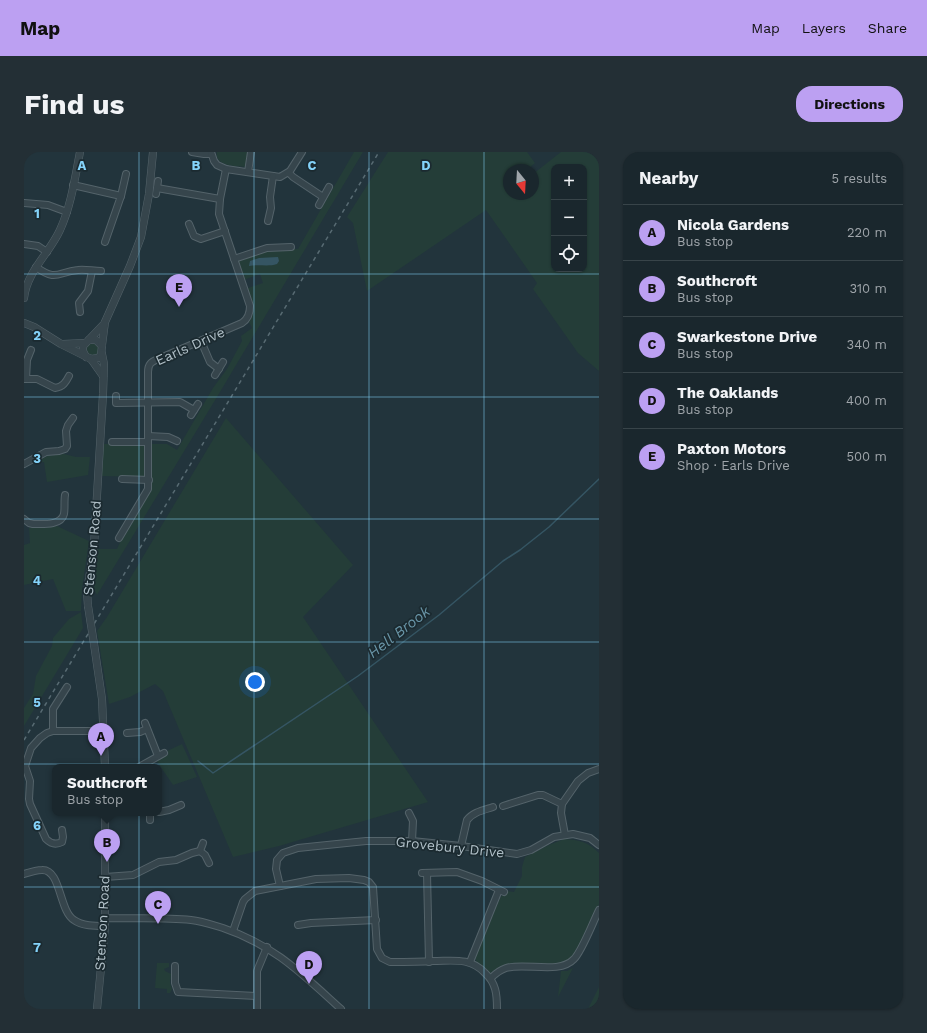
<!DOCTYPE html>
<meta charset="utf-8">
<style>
:root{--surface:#1a272d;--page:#232f35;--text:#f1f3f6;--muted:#9fa5aa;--line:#384449;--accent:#bca0f2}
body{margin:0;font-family:"Work Sans",sans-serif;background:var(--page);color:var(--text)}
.controls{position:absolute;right:12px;top:12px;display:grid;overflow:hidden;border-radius:8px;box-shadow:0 1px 3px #0004}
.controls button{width:36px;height:36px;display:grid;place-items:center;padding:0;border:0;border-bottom:1px solid var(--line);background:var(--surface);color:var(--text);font:20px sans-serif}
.compass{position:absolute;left:479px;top:12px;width:36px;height:36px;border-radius:50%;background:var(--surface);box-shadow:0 1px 3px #0004;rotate:162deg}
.you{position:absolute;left:231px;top:530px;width:14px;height:14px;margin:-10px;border:3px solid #fff;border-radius:50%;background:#1a73e8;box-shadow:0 0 0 6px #1a73e833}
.badge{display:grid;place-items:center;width:26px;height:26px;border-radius:50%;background:var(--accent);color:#111;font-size:13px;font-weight:700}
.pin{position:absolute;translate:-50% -33px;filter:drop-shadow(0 1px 2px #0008)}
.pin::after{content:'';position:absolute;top:21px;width:14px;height:12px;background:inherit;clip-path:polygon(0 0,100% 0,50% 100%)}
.popup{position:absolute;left:28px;top:612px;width:110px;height:52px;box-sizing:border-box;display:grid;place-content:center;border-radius:8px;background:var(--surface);filter:drop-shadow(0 1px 3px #0005);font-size:13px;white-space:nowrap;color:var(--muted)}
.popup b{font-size:15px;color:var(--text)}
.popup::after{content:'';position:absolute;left:50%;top:100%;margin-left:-8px;border:8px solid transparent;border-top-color:var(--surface)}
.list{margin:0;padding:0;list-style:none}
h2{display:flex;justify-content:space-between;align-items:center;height:52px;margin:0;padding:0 16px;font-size:17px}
h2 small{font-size:13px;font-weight:400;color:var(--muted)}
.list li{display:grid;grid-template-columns:26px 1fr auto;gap:12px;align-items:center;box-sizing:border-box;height:56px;padding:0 16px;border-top:1px solid var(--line)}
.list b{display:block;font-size:15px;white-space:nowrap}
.list p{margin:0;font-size:13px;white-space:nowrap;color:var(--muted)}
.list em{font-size:13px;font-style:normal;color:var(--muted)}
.icon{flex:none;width:22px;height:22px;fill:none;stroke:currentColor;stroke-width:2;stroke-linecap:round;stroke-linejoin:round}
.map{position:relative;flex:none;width:575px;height:857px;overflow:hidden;border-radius:16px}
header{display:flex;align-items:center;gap:24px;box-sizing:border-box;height:56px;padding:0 20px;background:var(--accent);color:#111}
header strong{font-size:19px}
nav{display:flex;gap:22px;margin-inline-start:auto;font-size:14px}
.intro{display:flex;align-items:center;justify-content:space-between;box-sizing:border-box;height:96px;padding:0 24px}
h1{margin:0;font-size:28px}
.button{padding:10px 18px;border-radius:16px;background:var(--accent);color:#111;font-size:14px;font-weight:700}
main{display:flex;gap:24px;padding:0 24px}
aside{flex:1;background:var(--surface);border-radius:16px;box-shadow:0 1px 3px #0004}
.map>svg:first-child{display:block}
.green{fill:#243d38;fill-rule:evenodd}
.water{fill:#355563}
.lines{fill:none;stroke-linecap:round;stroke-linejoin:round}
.stream{stroke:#355563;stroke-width:1.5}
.minor-casing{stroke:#54636a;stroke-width:8}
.tertiary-casing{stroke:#54636a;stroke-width:8}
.minor{stroke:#36454c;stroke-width:6}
.tertiary{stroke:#36454c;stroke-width:7}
.rail{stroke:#586b73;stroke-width:1.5;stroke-dasharray:4 4;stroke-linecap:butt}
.tertiary-bridge-casing{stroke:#54636a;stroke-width:8;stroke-linecap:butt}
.tertiary-bridge{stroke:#36454c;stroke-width:7}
.grid{fill:none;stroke:#84d3fa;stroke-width:1;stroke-opacity:0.55}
.labels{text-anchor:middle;stroke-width:3.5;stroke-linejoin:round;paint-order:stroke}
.street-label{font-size:14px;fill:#b1c0c8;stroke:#1b2a30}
.water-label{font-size:15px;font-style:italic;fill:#6995a7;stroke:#1b2a30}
.grid-label{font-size:13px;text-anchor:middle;font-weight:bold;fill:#84d3fa;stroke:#1b2a30;stroke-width:3.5;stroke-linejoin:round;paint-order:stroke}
</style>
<header>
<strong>Map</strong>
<nav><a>Map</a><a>Layers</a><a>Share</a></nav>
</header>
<div class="intro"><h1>Find us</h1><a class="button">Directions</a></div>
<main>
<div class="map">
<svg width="575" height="857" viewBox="0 0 575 857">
<rect width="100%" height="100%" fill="#22343c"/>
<g class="green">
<path d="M193 0H224L222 15C212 14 190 14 193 0Z"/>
<path d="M330 0H339L196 240 73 443 70 437 72 397H93L126 325 77 324 79 292H143L153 298 189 236 203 217 218 189 217 184 228 176 225 170 228 161 221 137 239 131 236 122 219 128 211 108 242 98 274 97Z"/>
<path d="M364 0H503L511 11 504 17 505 18H485V42H509V22L537 0H575V219L554 201 509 137 513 131 462 58 343 139 329 71 323 65ZM530 15H560V117H530Z"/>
<circle cx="69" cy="197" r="6"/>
<path d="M202 266 329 413 279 465 404 650 255 694 209 705 139 539 131 532 106 545 85 552 73 479 83 465Z"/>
<path d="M40 302 52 305H66L64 323 23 330 20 310 11 311 23 304Z"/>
<path d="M33 374 65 389 58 437 57 459H42L29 427 0 433V393L6 391 5 376H19Z"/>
<path d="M57 460 59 476 0 574V556L9 542 12 524 28 494 29 486 45 467Z"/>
<path d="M158 592 173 625 149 633 132 608 144 603 143 599Z"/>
<path d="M540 687C556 688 564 690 575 701V752L552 800 545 808 538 812 494 811 481 813 466 821 453 811 451 806 476 746 482 739 490 740 498 724V715L501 705 525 693Z"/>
<path d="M133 811H145V815L140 817 141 819 147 822 146 831 148 837 146 841H143V837L131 836Z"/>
<path d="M549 816 534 845 537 819H543Z"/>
<path d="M575 835V857H564Z"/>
</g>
<path class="water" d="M254 105 255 109 253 112C244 115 235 112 225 114L226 109 235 106Z"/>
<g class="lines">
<path class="stream" d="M174 609 189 621 334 524 415 463 479 409 496 398 525 375 575 327"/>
<g class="minor-casing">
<g id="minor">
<path d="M168 0 180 2H187"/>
<path d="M187 0 190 9 193 13 202 17 256 25 266 19 278 0"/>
<path d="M224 20 227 0"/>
<path d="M265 21 269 25 299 45"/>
<path d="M49 33 97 44 81 90"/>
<path d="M133 36 196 47"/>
<path d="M132 42 134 29"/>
<path d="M97 44 102 22"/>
<path d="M0 51 24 53 43 60"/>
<path d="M295 53 305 35"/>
<path d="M244 69 247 56 246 45 249 24"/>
<path d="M165 72 170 84 177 87 201 79"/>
<path d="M0 92 14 94 23 100"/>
<path d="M210 107 243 96 267 95"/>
<path d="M12 115C33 130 33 120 54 118 61 117 69 119 77 119"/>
<path d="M56 160 55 151 64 139 68 119"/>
<path d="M177 189 186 210 195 217"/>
<path d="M191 223 199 210"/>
<path d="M0 227H13L31 236C39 235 42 230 45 224"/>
<path d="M2 227 3 208 7 198"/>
<path d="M92 244V251L156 250 170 258"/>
<path d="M167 263 174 252"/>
<path d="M124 284 144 285 153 289"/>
<path d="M88 290H124"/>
<path d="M0 312 22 300 35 299 41 297 43 294 42 279 44 273 49 266"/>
<path d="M98 327 125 328"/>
<path d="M0 367 5 371 9 372C18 372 37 374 40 362 41 357 40 349 41 343"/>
<path d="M95 386 124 337V220C124 212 127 210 134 207L218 171C224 167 226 162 226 154L195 62 196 47 202 17"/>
<path d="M121 571 134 604"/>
<path d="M29 579V557L43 535"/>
<path d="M103 581 116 580 123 577"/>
<path d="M115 615 140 601"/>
<path d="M479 654 514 643H519L538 652"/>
<path d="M135 660 145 658 157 653"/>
<path d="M126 661V668"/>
<path d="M385 661 389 669 388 689"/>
<path d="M38 678 39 685 38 690C32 693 27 692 22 687L6 652 5 647 6 629 1 614 7 596 16 586 23 581 29 579H79"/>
<path d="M541 683 537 661 538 652 554 629 564 621 575 617"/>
<path d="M179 691 176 699 181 703 185 711"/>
<path d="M437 694 443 668C449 660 460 658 469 655"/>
<path d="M398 721 433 720 458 729 480 740"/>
<path d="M403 721 405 810"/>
<path d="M0 722C6 720 12 718 18 718 37 717 35 759 50 768 58 774 71 774 81 774"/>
<path d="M81 725 109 723 135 710 152 708 168 701 176 699"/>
<path d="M256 734 252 717 253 708 259 701 274 696 342 689H388L437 694 493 702 507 698 530 685 549 682 566 686 575 693"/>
<path d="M81 766C109 767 138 765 167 768 178 769 189 773 199 776 250 793 278 822 317 857"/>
<path d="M274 773 287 771 352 768"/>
<path d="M209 779 219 750 221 747 231 739 292 727 325 726 340 728 345 730 349 735 353 797 358 806 366 810C381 810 395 810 409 809 429 809 446 805 461 821 472 831 473 842 473 857"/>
<path d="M446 810 475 738"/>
<path d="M151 814V831L154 840 233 844"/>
<path d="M467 826C471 822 476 818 482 816 502 810 535 823 550 807 558 799 569 770 575 758"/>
<path d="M233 857V819L243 795"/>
</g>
</g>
<g class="tertiary-casing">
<g id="tertiary">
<path d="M0 146C3 119 25 102 36 78 47 54 51 26 56 0"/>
<path d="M0 171 10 175 37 192 67 207 74 206 77 203 78 194 72 188H65"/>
<path d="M39 192 61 191"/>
<path d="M78 193 81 170 106 114 117 85 125 42 129 0"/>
<path d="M62 205 59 199V194L80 172"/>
<path d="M67 207 79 224"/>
<path d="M64 454 63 440 70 394 79 242 80 212 78 202"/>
<path d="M70 492 78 547 81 615"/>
<path d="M73 857 81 774V661"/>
</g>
</g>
<use href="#minor" class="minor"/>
<use href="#tertiary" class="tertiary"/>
<path class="rail" d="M0 588 355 0"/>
<g class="tertiary-bridge-casing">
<path id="tertiary-bridge" d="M64 454 70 492"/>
</g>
<use href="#tertiary-bridge" class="tertiary-bridge"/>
</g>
<path class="grid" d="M115 0V857M230 0V857M345 0V857M460 0V857M0 122H575M0 245H575M0 367H575M0 490H575M0 612H575M0 735H575"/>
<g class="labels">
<g class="street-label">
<text transform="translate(166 194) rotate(-24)" y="5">Earls Drive</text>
<text transform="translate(68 396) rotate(-85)" y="5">Stenson Road</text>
<text transform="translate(426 695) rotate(6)" y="5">Grovebury Drive</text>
<text transform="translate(78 771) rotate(-87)" y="5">Stenson Road</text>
</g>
<g class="water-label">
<text transform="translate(375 480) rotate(-38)" y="5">Hell Brook</text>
</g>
</g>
<g class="grid-label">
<text x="58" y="18">A</text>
<text x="172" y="18">B</text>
<text x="288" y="18">C</text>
<text x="402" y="18">D</text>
<text x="13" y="66">1</text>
<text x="13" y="188">2</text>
<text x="13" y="311">3</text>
<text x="13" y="433">4</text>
<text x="13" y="555">5</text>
<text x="13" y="678">6</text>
<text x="13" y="800">7</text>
</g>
</svg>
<div class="controls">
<button>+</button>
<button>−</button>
<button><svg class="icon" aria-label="locate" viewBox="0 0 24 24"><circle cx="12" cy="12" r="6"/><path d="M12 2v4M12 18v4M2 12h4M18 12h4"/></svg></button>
</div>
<svg class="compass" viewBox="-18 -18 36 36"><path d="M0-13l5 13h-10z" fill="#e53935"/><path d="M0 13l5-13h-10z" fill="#9fa5aa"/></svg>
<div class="you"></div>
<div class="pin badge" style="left:77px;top:604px">A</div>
<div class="pin badge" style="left:83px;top:710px">B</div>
<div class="popup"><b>Southcroft</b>Bus stop</div>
<div class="pin badge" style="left:134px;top:772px">C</div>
<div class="pin badge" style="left:285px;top:832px">D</div>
<div class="pin badge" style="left:155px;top:155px">E</div>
</div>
<aside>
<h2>Nearby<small>5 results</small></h2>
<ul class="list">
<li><span class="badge">A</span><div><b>Nicola Gardens</b><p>Bus stop</p></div><em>220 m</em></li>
<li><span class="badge">B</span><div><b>Southcroft</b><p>Bus stop</p></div><em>310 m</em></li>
<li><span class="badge">C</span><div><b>Swarkestone Drive</b><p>Bus stop</p></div><em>340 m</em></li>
<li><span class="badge">D</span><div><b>The Oaklands</b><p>Bus stop</p></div><em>400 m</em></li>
<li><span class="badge">E</span><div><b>Paxton Motors</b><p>Shop · Earls Drive</p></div><em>500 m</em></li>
</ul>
</aside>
</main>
